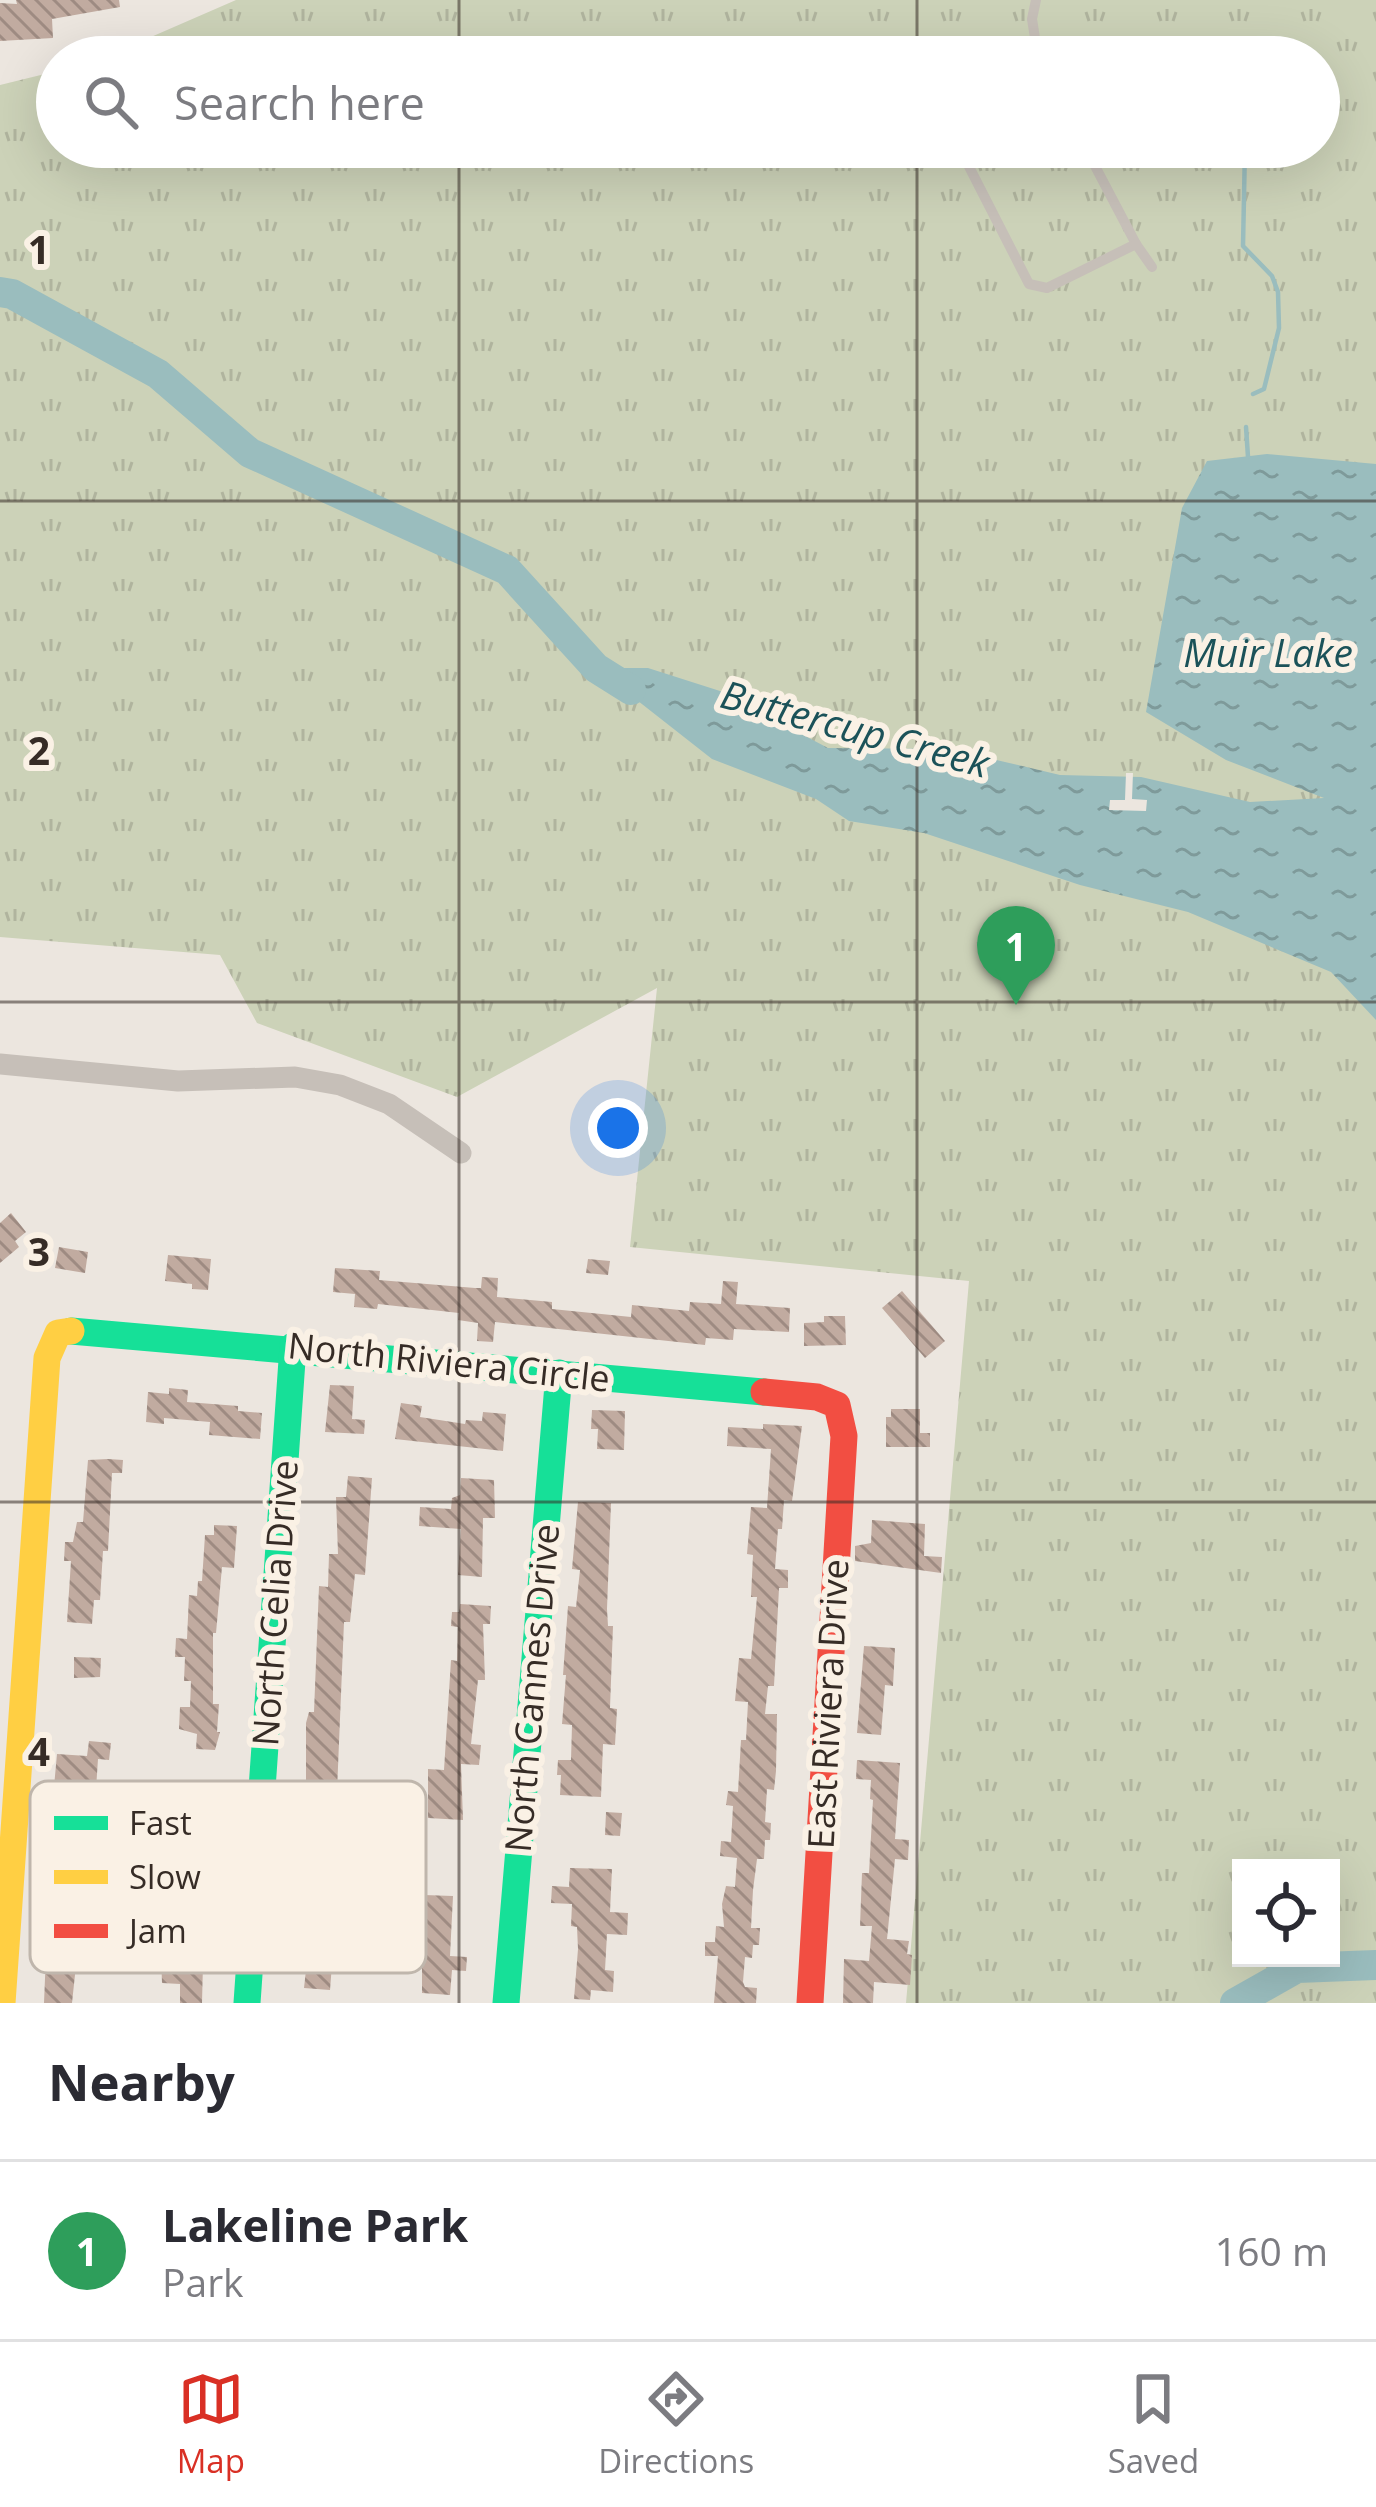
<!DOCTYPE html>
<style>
:root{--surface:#fff;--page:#f7f7f7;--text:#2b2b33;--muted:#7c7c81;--line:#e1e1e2;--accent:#d93025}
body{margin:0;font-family:"Open Sans",sans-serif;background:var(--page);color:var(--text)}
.controls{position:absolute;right:36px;bottom:36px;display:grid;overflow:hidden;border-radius:0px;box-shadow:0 12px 48px #0002}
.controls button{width:108px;height:108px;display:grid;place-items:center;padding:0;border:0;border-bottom:3px solid var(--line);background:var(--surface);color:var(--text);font:60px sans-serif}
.you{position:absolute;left:618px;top:1128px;width:42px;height:42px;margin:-30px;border:9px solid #fff;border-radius:50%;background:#1a73e8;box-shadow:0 0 0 18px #1a73e833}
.badge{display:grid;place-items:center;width:78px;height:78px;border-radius:50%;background:var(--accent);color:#fff;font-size:39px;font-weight:700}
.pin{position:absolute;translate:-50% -99px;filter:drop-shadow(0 3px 6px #0008)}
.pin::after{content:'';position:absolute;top:63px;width:42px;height:36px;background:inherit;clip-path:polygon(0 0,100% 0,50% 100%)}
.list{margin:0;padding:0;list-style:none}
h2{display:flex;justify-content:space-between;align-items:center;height:156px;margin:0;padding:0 48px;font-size:51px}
h2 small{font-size:39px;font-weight:400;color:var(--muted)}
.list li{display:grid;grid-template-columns:78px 1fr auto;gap:36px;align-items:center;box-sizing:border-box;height:180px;padding:0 48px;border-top:3px solid var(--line)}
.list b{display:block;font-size:45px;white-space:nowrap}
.list p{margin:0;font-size:39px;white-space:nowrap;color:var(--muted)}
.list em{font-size:39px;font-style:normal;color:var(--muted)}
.icon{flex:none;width:66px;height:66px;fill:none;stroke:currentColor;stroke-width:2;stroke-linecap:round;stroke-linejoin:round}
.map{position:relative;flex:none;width:1376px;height:2003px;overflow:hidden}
.search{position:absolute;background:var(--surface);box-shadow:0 12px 48px #0002;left:36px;right:36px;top:36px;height:132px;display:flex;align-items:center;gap:30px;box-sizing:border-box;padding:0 42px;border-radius:66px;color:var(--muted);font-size:45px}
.sheet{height:336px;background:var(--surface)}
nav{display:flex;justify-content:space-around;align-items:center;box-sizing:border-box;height:168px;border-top:3px solid var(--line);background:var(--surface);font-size:33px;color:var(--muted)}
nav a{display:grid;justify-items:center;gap:6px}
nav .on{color:var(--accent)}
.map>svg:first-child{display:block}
.park{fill:url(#park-tufts);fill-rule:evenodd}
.water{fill:url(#water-ripples)}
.pier{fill:#ece6df}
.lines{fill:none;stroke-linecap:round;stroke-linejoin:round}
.stream{stroke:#9abdbe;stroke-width:4.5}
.river{stroke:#9abdbe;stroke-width:30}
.building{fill:url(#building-back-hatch)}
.lane{stroke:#c6bfb8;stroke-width:10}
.street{stroke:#c6bfb8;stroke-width:21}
.fast{stroke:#16e098;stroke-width:27}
.slow{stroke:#ffcf43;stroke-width:27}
.jam{stroke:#f24e42;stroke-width:27}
.grid{fill:none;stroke:#362c26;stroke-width:3;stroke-opacity:0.55}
.labels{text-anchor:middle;stroke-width:12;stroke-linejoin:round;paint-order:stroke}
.street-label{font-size:36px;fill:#362c26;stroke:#faf1e5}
.water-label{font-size:39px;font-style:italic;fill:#1b5259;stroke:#faf1e5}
.key{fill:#faf1e5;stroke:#bfb6ac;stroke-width:3}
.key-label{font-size:33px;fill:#362c26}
.grid-label{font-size:39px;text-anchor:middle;font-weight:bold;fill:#362c26;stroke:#faf1e5;stroke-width:12;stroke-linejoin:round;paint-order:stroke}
</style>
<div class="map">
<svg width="1376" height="2003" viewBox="0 0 1376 2003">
<defs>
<pattern id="park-tufts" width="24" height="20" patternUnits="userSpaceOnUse" patternTransform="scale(3)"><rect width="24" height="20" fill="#ccd2b8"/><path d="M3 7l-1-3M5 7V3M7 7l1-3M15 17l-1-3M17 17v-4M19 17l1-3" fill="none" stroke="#b0b49e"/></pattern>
<pattern id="water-ripples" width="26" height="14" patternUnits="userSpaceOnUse" patternTransform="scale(3)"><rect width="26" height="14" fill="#9abdbe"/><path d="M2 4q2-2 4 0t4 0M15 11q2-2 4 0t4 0" fill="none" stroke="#7e9a9a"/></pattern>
<pattern id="building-back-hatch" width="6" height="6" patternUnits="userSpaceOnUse" patternTransform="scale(3)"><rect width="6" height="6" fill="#c1aba0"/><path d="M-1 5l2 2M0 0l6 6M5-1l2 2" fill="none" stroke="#9e8b82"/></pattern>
</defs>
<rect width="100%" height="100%" fill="#ece6df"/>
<path class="park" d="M236 0H1376V2003H906L969 1281 630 1247 657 988 457 1097 257 1023 220 955 0 937V85L57 71V147H1319V57H105ZM1241 1868H1331V1958H1241Z"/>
<path class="water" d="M1267 454 1376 464V1020L1331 972 1188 912 1080 885 924 833 849 821 816 799 712 759 596 668H648L720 691 828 748 950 749 1060 775 1141 777 1250 802 1324 798 1226 760 1146 712 1182 508 1207 461Z"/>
<path class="pier" d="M1126 773H1133L1132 799 1147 800 1146 811 1109 810 1110 800H1125Z"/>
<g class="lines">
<g class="stream">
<path d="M1245 147 1243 246 1272 276 1278 292 1279 328 1264 389 1253 394"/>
<path d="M1246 427 1248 457"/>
</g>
<g class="river">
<path d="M0 292 12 294 158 374 250 453 507 570 596 668 631 690"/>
<path d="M1235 2003 1297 1968 1376 1965"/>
</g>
</g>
<g class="building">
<path d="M16 0H119L120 7 52 19 53 38 0 41V3L17 4Z"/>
<path d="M11 1213 26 1232 15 1241 19 1247 0 1263V1223Z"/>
<path d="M59 1247 88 1252 85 1273 55 1268Z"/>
<path d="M168 1255 211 1259 208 1290 192 1289V1284L165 1281Z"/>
<path d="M588 1259 610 1261 608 1275 586 1273Z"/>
<path d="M335 1268 380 1271 379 1280 475 1288H481L482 1277 498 1278 497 1297 552 1302V1309L631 1317 632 1305 689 1311 690 1302 721 1304 723 1281 738 1282 736 1304 790 1308 789 1332 734 1329 733 1340 706 1338 705 1345 495 1322 493 1342 477 1341 478 1323 458 1320 459 1313 378 1304 377 1309 354 1307 355 1294 333 1292Z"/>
<path d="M902 1291 945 1341 925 1358 882 1308Z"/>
<path d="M824 1316H845L846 1345 804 1346V1323L824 1322Z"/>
<path d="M330 1385 354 1386 352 1419 365 1420 364 1434 325 1432Z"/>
<path d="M169 1388 188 1390 187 1402 238 1406V1411L262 1413 260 1439 209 1435 210 1422 164 1418V1424L146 1422 148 1392 169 1394Z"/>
<path d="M401 1403 422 1406 420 1417 465 1424 466 1420 482 1421 483 1412 506 1414 503 1451 395 1439Z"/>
<path d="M891 1409H920V1433H930V1447H886V1417H891Z"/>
<path d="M592 1410 625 1411 624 1450 597 1449 598 1429H591Z"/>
<path d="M763 1424 802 1426 792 1501 784 1500 782 1529H778L775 1569 788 1570V1588H779L774 1686H768L765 1714H777L776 1771 774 1790 767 1789 765 1822 771 1823 770 1840H765L764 1859H757L753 1890 751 1928H760L759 1945H753L752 1958 745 1957 743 1982 745 1987 757 1988 756 2003H714L718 1956H705V1942H715L716 1926 724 1927 722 1904 726 1886 735 1887 737 1858 720 1856 721 1841 731 1842 733 1806 726 1805 728 1791 738 1792 741 1740H746L748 1702 735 1701 739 1658 751 1659 757 1597H751L753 1555 747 1554 751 1507 767 1508 771 1449 727 1446 728 1427 763 1429Z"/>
<path d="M108 1459 123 1460 122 1473H112L108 1551H103L100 1600H94L92 1624 67 1622 71 1561H64L65 1542H73L77 1522H83L88 1460Z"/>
<path d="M348 1476 372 1478 365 1575 355 1574 350 1622H344L333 1888 372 1891 371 1913H349L348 1921 335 1920 334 1928 310 1927 338 1959 332 1964 330 1990 304 1988 306 1970 291 1968 293 1950 306 1951 308 1910 300 1909 311 1807 303 1806 302 1783H306V1723L309 1712H314L319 1586 328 1587 329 1554H338L336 1497H346Z"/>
<path d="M461 1478 494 1480 495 1518H483L482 1577 458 1575 461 1529 419 1526 420 1507 451 1509 452 1498 460 1495Z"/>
<path d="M578 1502 611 1503 607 1609 608 1626H613L610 1708 617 1709 615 1745 603 1744 601 1797 560 1795 561 1775H557L558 1760H571L572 1725 562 1724 566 1675H563L568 1606 576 1607 580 1570 572 1569Z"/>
<path d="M872 1520 925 1524 924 1556 942 1557 941 1573 855 1561V1546L871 1543Z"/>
<path d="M214 1525 237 1526 234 1568 222 1567 216 1633H213V1704H219L217 1732H220L215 1750 196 1749 197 1734 179 1729 180 1707H190L191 1681H184L185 1657H175L176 1638 187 1639 189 1595 197 1596 198 1581H202L205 1535H214Z"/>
<path d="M460 1604 491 1606 490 1624H483L485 1680H478L471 1744 481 1745 479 1765 461 1764 463 1820 428 1818V1769L444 1770 451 1660 457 1661 458 1627 451 1626 452 1612H459Z"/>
<path d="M864 1646 895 1648 893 1686 885 1685 881 1735 857 1733Z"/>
<path d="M74 1657 101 1658 100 1677 74 1678Z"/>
<path d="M89 1741 111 1743 109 1760 98 1759 95 1804H91L83 1878 90 1879 87 1919 81 1918 72 2003H44L47 1929H59L61 1899H48L55 1825 45 1824 47 1809H52L57 1754 87 1756Z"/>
<path d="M857 1760 900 1763 895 1839 909 1840 908 1860 895 1859 887 1939 909 1941 907 1954 912 1955 910 1985 874 1982 873 2003H843L844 1959 869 1961 872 1926H860L862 1873H869L873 1800 870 1799 871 1780 856 1779Z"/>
<path d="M606 1812 622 1813 620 1836 605 1835Z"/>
<path d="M570 1868 612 1869 610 1912 628 1913 627 1935 607 1934 605 1970 614 1971 613 1992 591 1990 590 2000 574 1999 578 1949 577 1927 571 1926 572 1904 551 1903 552 1886 569 1887Z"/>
<path d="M180 1888 207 1889 206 1909 217 1910 212 1964 203 1963 202 2003H180V1984L162 1983 161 1953 179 1936Z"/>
<path d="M424 1895 453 1896 450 1956 467 1957 466 1971 452 1970 450 1995 422 1993V1928L409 1923 410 1908 424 1909Z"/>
</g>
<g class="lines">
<g class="lane">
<path d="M1036 0 1032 19 1038 57"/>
<path d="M959 147 1029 284 1047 288 1136 244 1085 147"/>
<path d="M1136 244 1152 267"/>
</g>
<path class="street" d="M0 1064 178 1081 295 1077 340 1085 389 1104 461 1153"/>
<g class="fast">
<path d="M71 1331 764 1392"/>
<path d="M247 2003 293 1346"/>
<path d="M506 2003 559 1373"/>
</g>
<path class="slow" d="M2 2003 47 1358 58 1333 71 1331"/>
<path class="jam" d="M764 1392 817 1397 837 1405 844 1436 810 2003"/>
</g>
<path class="grid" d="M459 0V57M917 0V57M459 147V2003M917 147V2003M0 501H1376M0 1002H1376M0 1502H1376"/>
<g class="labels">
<g class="street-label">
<text transform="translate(449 1362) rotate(6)" y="13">North Riviera Circle</text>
<text transform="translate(275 1603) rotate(-86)" y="13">North Celia Drive</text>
<text transform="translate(532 1688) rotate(-85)" y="13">North Cannes Drive</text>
<text transform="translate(828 1704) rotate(-87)" y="13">East Riviera Drive</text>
</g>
<g class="water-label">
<text x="1268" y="667">Muir Lake</text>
<text transform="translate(855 729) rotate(15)" y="14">Buttercup Creek</text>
</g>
</g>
<rect x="30" y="1781" width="396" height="192" rx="18" class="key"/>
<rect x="54" y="1816" width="54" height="14" fill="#16e098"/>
<rect x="54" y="1870" width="54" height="14" fill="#ffcf43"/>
<rect x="54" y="1924" width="54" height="14" fill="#f24e42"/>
<g class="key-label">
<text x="129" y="1835">Fast</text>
<text x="129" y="1889">Slow</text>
<text x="129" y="1943">Jam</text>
</g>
<g class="grid-label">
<text x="39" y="264">1</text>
<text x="39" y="765">2</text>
<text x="39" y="1266">3</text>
<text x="39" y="1766">4</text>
</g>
</svg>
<div class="controls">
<button><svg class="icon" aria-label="locate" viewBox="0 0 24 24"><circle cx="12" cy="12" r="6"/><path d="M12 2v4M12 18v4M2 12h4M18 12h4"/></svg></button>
</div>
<div class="you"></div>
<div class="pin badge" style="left:1016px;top:1005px;background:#2e9e5b">1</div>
<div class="search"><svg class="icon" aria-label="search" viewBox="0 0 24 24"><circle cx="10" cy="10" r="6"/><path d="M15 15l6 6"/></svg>Search here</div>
</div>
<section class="sheet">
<h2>Nearby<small></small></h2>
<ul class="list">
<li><span class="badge" style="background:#2e9e5b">1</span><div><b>Lakeline Park</b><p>Park</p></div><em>160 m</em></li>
</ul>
</section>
<nav>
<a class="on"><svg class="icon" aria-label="map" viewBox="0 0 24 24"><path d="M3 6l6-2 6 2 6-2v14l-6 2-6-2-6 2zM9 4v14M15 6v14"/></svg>Map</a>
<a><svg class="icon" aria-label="directions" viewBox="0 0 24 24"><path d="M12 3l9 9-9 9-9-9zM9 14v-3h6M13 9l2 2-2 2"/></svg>Directions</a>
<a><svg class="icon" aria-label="saved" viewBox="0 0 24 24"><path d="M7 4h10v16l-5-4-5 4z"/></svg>Saved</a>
</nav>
